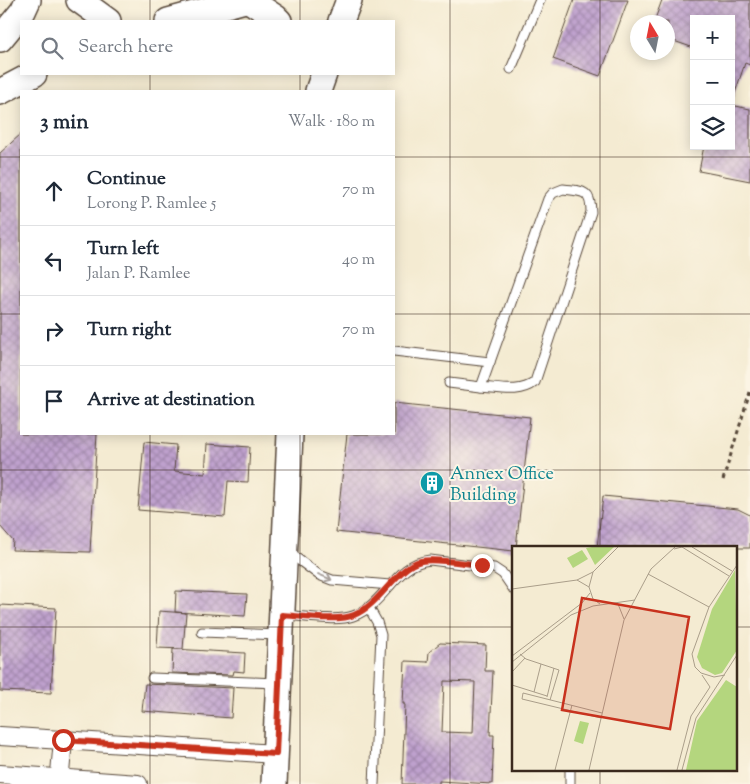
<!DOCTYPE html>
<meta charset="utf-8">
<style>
:root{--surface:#fff;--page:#f6f6f7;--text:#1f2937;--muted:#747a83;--line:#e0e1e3}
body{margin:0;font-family:"Sorts Mill Goudy",serif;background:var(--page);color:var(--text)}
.controls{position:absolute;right:15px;top:15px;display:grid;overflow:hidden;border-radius:0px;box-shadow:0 2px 12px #0003}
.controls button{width:45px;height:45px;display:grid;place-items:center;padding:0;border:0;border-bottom:1px solid var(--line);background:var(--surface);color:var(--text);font:25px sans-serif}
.compass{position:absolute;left:630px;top:15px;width:45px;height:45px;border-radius:50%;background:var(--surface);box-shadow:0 2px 12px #0003;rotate:350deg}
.stop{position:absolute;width:15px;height:15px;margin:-11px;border:4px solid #c8321e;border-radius:50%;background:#fff}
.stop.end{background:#c8321e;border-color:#fff;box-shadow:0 1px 5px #0008}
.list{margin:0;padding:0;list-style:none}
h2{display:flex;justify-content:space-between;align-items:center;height:65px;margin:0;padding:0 20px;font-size:21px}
h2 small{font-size:16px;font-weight:400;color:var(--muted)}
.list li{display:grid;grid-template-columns:32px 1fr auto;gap:15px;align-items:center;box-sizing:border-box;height:70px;padding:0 20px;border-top:1px solid var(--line)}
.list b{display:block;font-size:19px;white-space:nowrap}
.list p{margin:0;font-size:16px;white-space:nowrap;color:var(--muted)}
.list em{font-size:16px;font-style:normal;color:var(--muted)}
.icon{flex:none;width:28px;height:28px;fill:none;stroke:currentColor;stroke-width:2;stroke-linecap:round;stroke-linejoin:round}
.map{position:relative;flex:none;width:750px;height:784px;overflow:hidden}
.search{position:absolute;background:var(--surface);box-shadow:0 2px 12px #0003;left:20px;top:20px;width:375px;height:55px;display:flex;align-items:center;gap:12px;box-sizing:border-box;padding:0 18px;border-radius:0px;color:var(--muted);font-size:19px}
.panel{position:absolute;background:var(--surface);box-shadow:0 2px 12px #0003;left:20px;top:90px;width:375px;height:345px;border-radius:0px}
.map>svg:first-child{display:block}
.building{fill:url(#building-cross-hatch);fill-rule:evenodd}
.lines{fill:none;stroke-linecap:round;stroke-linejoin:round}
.lane-casing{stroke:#574739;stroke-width:11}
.street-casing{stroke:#574739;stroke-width:20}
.secondary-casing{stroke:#574739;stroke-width:28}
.path{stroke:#574739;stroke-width:3;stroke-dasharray:4 4;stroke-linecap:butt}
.lane{stroke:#fff;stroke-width:9}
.street{stroke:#fff;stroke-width:18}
.secondary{stroke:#fff;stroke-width:25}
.oneway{stroke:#a79f9a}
.route{stroke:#c8321e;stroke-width:6}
.grid{fill:none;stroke:#3b2a1e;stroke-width:1;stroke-opacity:0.55}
.labels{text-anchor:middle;stroke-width:4;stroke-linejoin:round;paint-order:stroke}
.culture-label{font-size:18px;fill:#0d838f;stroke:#fcf5e5;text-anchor:start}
.inset-road{fill:none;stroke:#aa9e8a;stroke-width:1}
.view{fill:#c8321e;fill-opacity:0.15;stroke:#c8321e;stroke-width:2.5}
.inset-edge{fill:none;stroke:#3b2a1e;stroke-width:2.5}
</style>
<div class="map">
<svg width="750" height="784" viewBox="0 0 750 784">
<defs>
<pattern id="building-cross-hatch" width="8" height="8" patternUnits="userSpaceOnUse" patternTransform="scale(1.25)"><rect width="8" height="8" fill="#bfa1ce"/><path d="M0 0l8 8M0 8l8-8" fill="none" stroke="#9c83a7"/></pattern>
</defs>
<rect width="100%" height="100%" fill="#fcf5e5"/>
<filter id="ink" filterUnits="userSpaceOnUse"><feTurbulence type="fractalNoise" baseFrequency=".02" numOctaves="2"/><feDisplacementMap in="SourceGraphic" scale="10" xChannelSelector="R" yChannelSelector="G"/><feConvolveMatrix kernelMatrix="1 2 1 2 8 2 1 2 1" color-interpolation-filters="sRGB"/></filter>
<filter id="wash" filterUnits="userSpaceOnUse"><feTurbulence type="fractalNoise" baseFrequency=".0096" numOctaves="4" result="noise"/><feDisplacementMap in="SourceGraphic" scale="20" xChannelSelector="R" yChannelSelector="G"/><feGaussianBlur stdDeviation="1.12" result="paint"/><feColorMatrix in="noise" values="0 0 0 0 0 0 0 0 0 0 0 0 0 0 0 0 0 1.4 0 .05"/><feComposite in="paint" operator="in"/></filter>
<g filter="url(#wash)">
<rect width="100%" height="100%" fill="#f4ebd2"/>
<g id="blocks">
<g class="building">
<path d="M574 0H628L600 76 553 59Z"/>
<path d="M662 0H750V65L745 63 734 96H731V19H694V48L668 39V22H654Z"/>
<path d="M731 105 750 109V181L699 171 704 146H731Z"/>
<path d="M21 134V434H97L90 552 12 550 13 541 0 526V153Z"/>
<path d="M394 403 530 417 516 548H514V551L336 532 347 434H394Z"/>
<path d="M144 442 176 445 174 471 205 474 207 444 250 447 248 482 228 481 225 517 138 510Z"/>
<path d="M603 496 738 509 750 515V548H597Z"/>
<path d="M176 591 247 594 245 616 175 612Z"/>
<path d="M0 605 56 608 51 693 0 691Z"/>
<path d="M159 611 186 613 183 649 157 648Z"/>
<path d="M440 643 486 645 485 671H493L490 735H494L492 784 439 781V784H402L405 704H403L405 661 428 662 429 652ZM444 681 475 682 473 733 442 732Z"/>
<path d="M173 649 245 653 244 672 234 671 233 675 172 673Z"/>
<path d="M145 684 233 688 231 718 142 711Z"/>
</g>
</g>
</g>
<g filter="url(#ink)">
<use href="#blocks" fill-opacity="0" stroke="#574739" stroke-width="1"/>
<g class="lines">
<g class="lane-casing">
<g id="lane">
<path d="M511 69 540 0"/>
<path d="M563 189C582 191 591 190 591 212L535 382C520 394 499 388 481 387L548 199 553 193Z"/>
<path d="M394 351 490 362"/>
<path d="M449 383 481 387"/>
<path d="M287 551 319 575 332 580 390 585"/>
<path d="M369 608 377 622 381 635 374 784"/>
<path d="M283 615C301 616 337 622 353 616 385 605 395 563 430 560L494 568 503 574 514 590"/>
<path d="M202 632 278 635"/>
<path d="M152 678 276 683"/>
<path d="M570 784V770"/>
</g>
</g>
<g class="street-casing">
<g id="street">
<path d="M0 736 276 754"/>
<path d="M0 774 138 784"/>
<path d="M59 784 63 740"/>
</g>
</g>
<g class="secondary-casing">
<g id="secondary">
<path d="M79 0 108 21"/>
<path d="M249 0 276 18 279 21"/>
<path d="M168 21 245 0"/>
<path d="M341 21 349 0"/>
<path d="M0 39 23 11 28 0"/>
<path d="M318 91 324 74"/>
<path d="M0 92 34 74"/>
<path d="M274 784 290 434"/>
</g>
</g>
<path class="path" d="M723 480 750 392"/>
<use href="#lane" class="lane"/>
<use href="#street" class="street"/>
<use href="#secondary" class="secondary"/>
</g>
<defs><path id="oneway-shaft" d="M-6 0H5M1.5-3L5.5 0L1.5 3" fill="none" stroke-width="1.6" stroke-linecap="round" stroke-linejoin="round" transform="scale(1.25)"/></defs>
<use class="oneway" href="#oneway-shaft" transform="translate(325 577) rotate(23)"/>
</g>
<g class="lines" filter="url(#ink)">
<path class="route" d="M63 740 276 754 282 615C300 616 339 622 354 615 380 605 397 566 421 561 437 558 466 564 482 565"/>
</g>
<path class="grid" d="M150 0V21M300 0V21M450 0V784M600 0V548M150 74V91M300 74V91M0 157H21M394 157H750M0 314H21M394 314H750M150 434V784M300 434V784M0 470H750M0 627H514M736 627H750M600 770V784"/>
<defs>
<g id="building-disc" transform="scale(1.25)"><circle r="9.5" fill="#0f9aa8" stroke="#fcf5e5"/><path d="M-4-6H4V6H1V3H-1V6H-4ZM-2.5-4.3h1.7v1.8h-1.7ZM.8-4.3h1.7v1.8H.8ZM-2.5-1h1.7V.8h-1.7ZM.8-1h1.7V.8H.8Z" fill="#fff"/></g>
</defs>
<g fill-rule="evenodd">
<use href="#building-disc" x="432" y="483"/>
</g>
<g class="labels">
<g class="culture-label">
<text x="450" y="479">Annex Office<tspan x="450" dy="21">Building</tspan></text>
</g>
</g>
<g transform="translate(512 546)">
<rect width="225" height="225" fill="#f4ebd2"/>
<path d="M68 175 77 177 71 198 62 195Z" fill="#b4d67e"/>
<path d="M80 1H102L83 19 74 2ZM70 4 76 13 61 22 55 12Z" fill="#b4d67e"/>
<path d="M223 24 225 104 210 127 203 129 190 122 185 111 200 63ZM214 134 225 141V224H174L185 175Z" fill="#b4d67e"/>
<path class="inset-road" d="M180 1 220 25M162 3 170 1 217 30M136 28 197 61M65 34 77 41 81 53 88 58M77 41 81 26 106 1M0 43 65 34 81 26M106 58 112 73M8 108 14 113 47 124 38 154M0 110 70 57 78 47M0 116 59 69 81 60 123 54M0 126 13 112M213 129 202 131 189 127 183 121 180 108 197 61 225 19M0 139 35 150M22 146 29 118M35 151 42 122M89 172 10 153 11 147 90 167M43 224 60 159M77 224 112 74 139 23 163 1M165 224 179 170 198 141 190 129M170 224 184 172 225 109"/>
<path class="view" d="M70 52 177 71 158 183 50 164Z"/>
<rect width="225" height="225" class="inset-edge"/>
</g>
</svg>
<div class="controls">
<button>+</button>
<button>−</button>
<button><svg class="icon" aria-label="layers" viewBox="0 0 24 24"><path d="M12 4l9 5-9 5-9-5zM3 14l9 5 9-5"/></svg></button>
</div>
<svg class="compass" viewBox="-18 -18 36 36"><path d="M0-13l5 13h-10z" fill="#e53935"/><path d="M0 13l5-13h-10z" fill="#747a83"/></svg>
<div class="stop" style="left:63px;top:740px"></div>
<div class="stop end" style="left:482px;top:565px"></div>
<div class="search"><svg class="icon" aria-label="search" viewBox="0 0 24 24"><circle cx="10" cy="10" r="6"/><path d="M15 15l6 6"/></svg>Search here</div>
<section class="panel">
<h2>3 min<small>Walk · 180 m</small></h2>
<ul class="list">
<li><svg class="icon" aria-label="ahead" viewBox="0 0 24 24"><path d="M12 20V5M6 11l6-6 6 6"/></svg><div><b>Continue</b><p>Lorong P. Ramlee 5</p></div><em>70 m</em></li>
<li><svg class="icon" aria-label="left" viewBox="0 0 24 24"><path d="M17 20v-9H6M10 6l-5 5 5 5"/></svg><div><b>Turn left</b><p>Jalan P. Ramlee</p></div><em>40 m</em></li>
<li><svg class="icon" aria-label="right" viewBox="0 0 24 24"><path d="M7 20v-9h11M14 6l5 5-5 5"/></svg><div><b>Turn right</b></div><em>70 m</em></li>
<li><svg class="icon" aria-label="arrive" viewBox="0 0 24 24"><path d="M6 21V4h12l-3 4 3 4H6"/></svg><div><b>Arrive at destination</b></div></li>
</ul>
</section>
</div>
